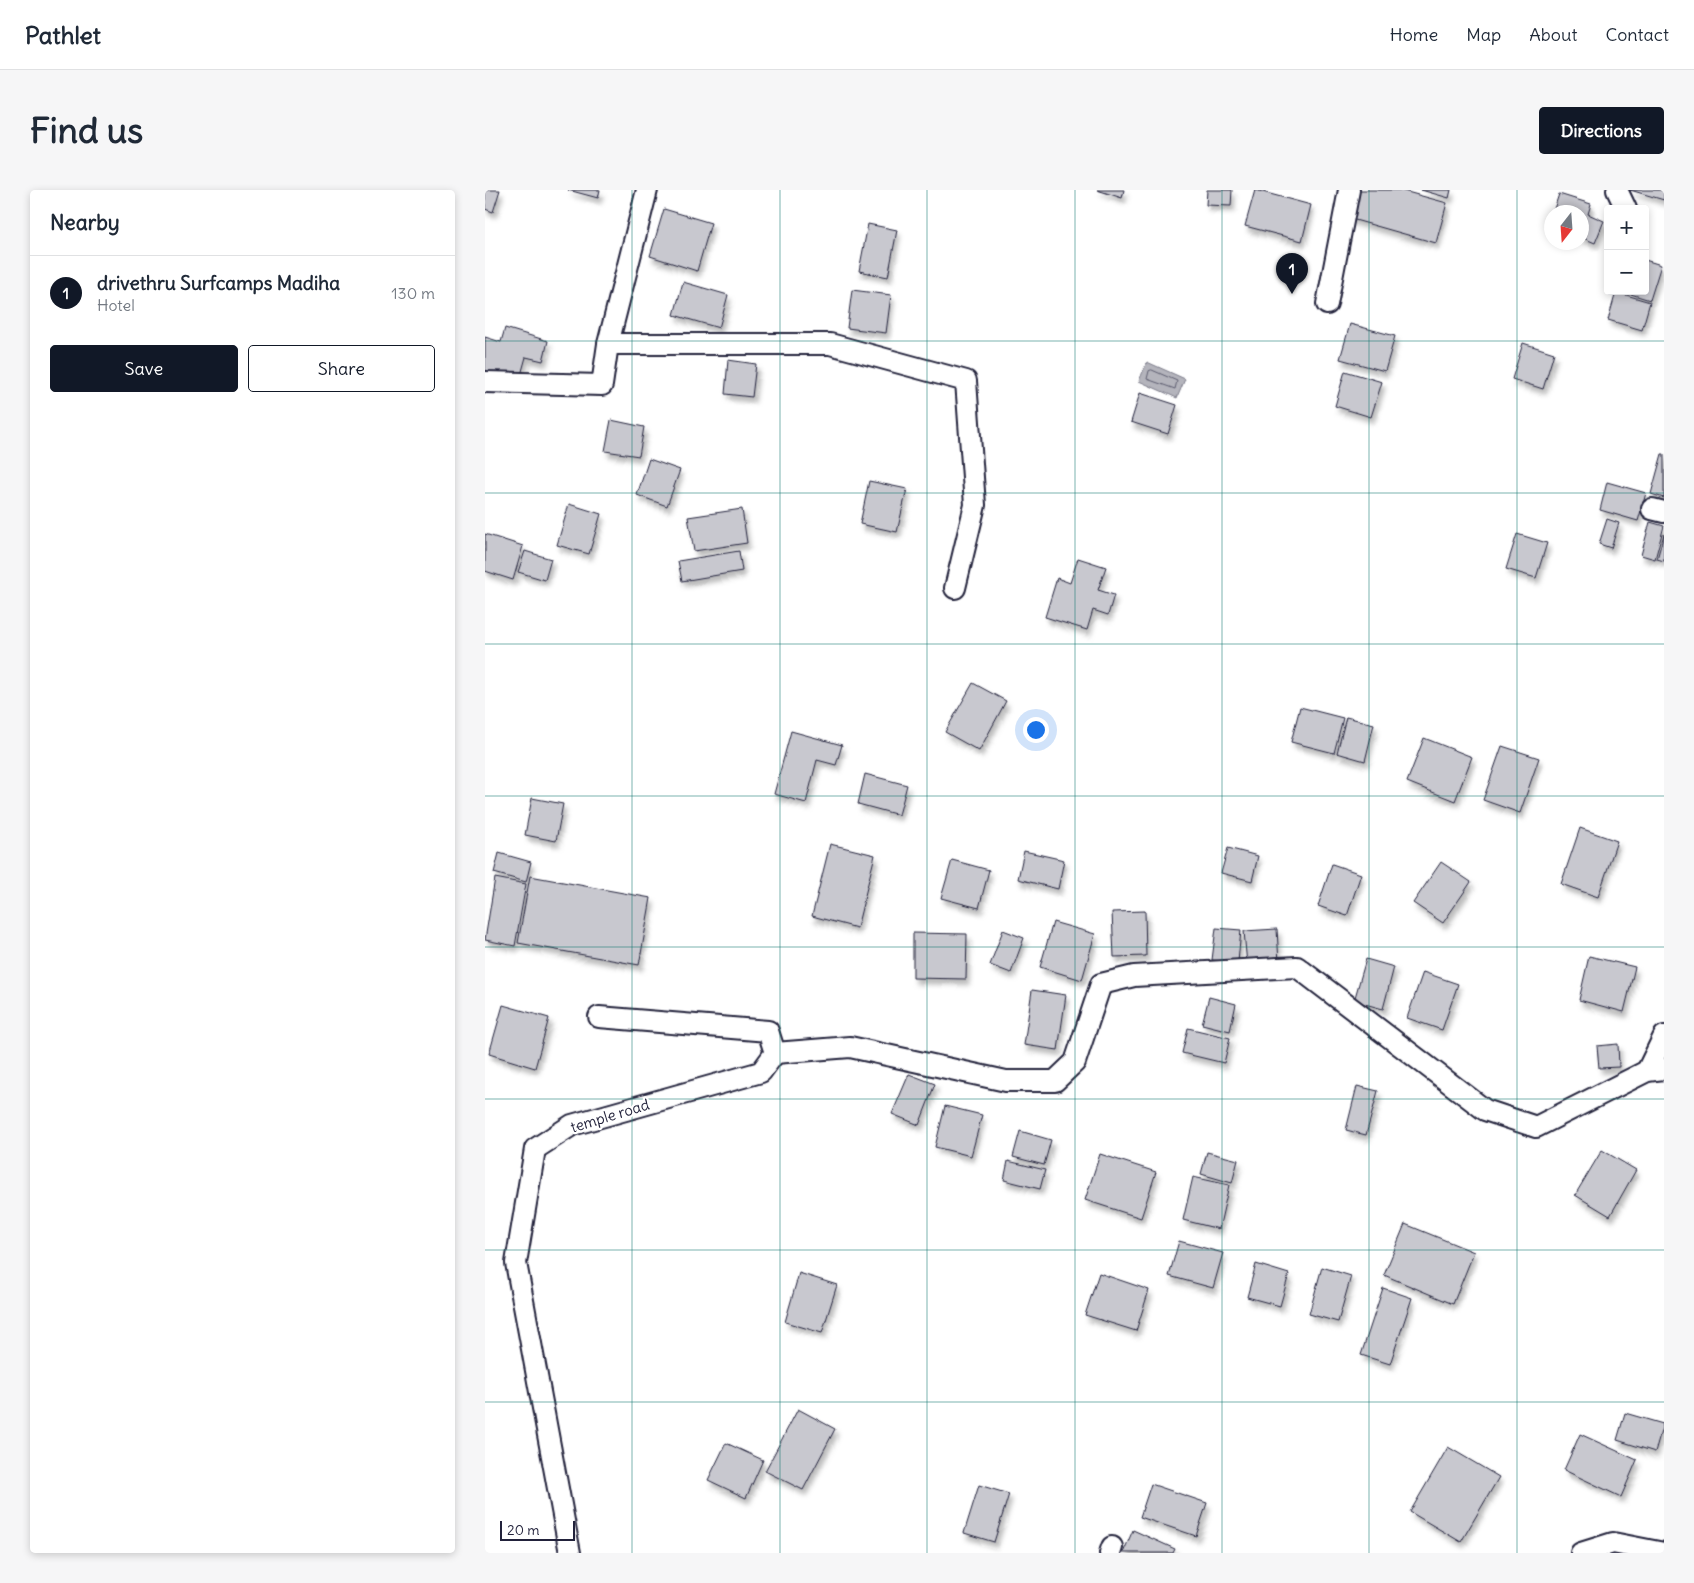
<!DOCTYPE html>
<meta charset="utf-8">
<style>
:root{--surface:#fff;--page:#f6f6f7;--text:#1f2937;--muted:#747a83;--line:#e0e1e3;--accent:#111827}
body{margin:0;font-family:Delius,sans-serif;background:var(--page);color:var(--text)}
.controls{position:absolute;right:15px;top:15px;display:grid;overflow:hidden;border-radius:5px;box-shadow:0 2px 8px #0003}
.controls button{width:45px;height:45px;display:grid;place-items:center;padding:0;border:0;border-bottom:1px solid var(--line);background:var(--surface);color:var(--text);font:25px sans-serif}
.compass{position:absolute;left:1059px;top:15px;width:45px;height:45px;border-radius:50%;background:var(--surface);box-shadow:0 2px 8px #0003;rotate:197deg}
.scale{position:absolute;left:15px;bottom:12px;width:75px;box-sizing:border-box;padding-left:5px;border:2px solid #22223b;border-top:0;font-size:14px;line-height:18px;white-space:nowrap;color:#22223b;-webkit-text-stroke:4px #fff;paint-order:stroke}
.you{position:absolute;left:550px;top:539px;width:18px;height:18px;margin:-12px;border:4px solid #fff;border-radius:50%;background:#1a73e8;box-shadow:0 0 0 8px #1a73e833}
.badge{display:grid;place-items:center;width:32px;height:32px;border-radius:50%;background:var(--accent);color:#fff;font-size:16px;font-weight:700}
.pin{position:absolute;translate:-50% -41px;filter:drop-shadow(0 1px 2px #0008)}
.pin::after{content:'';position:absolute;top:26px;width:18px;height:15px;background:inherit;clip-path:polygon(0 0,100% 0,50% 100%)}
.list{margin:0;padding:0;list-style:none}
h2{display:flex;justify-content:space-between;align-items:center;height:65px;margin:0;padding:0 20px;font-size:21px}
h2 small{font-size:16px;font-weight:400;color:var(--muted)}
.list li{display:grid;grid-template-columns:32px 1fr auto;gap:15px;align-items:center;box-sizing:border-box;height:75px;padding:0 20px;border-top:1px solid var(--line)}
.list b{display:block;font-size:19px;white-space:nowrap}
.list p{margin:0;font-size:16px;white-space:nowrap;color:var(--muted)}
.list em{font-size:16px;font-style:normal;color:var(--muted)}
.actions{display:flex;gap:10px;padding:15px 20px}
.actions a{flex:1;padding:11px 0;border:1px solid var(--accent);border-radius:5px;text-align:center;font-size:18px;color:var(--accent)}
.actions .main{background:var(--accent);color:#fff}
.map{position:relative;flex:none;width:1179px;height:1363px;overflow:hidden;border-radius:5px}
header{display:flex;align-items:center;gap:30px;box-sizing:border-box;height:70px;padding:0 25px;background:var(--surface);border-bottom:1px solid var(--line)}
header strong{font-size:24px}
nav{display:flex;gap:28px;margin-inline-start:auto;font-size:18px}
.intro{display:flex;align-items:center;justify-content:space-between;box-sizing:border-box;height:120px;padding:0 30px}
h1{margin:0;font-size:35px}
.button{padding:12px 22px;border-radius:5px;background:var(--accent);color:#fff;font-size:18px;font-weight:700}
main{display:flex;gap:30px;padding:0 30px}
aside{flex:1;background:var(--surface);border-radius:5px;box-shadow:0 2px 8px #0003}
.map>svg:first-child{display:block}
.water{fill:#b4b4bc;stroke:#7a7a88}
.lines{fill:none;stroke-linecap:round;stroke-linejoin:round}
.shore{stroke:#5c5c6f;stroke-width:1}
.building{fill:#c8c8cf;stroke:#22223b;filter:url(#shadow)}
.minor-casing{stroke:#22223b;stroke-width:24}
.minor{stroke:#fff;stroke-width:20}
.grid{fill:none;stroke:#0f766e;stroke-width:1;stroke-opacity:0.55}
.labels{text-anchor:middle;stroke-width:4.5;stroke-linejoin:round;paint-order:stroke}
.street-label{font-size:15px;fill:#22223b;stroke:#fff}
</style>
<header>
<strong>Pathlet</strong>
<nav><a>Home</a><a>Map</a><a>About</a><a>Contact</a></nav>
</header>
<div class="intro"><h1>Find us</h1><a class="button">Directions</a></div>
<main>
<aside>
<h2>Nearby<small></small></h2>
<ul class="list">
<li><span class="badge">1</span><div><b>drivethru Surfcamps Madiha</b><p>Hotel</p></div><em>130 m</em></li>
</ul>
<div class="actions"><a class="main">Save</a><a>Share</a></div>
</aside>
<div class="map">
<svg width="1179" height="1363" viewBox="0 0 1179 1363">
<defs>
<filter id="shadow"><feDropShadow dx="3" dy="5.5" stdDeviation="2.5" flood-color="#0004"/></filter>
</defs>
<rect width="100%" height="100%" fill="#fff"/>
<filter id="ink" filterUnits="userSpaceOnUse"><feTurbulence type="fractalNoise" baseFrequency=".02" numOctaves="2"/><feDisplacementMap in="SourceGraphic" scale="10" xChannelSelector="R" yChannelSelector="G"/><feConvolveMatrix kernelMatrix="1 2 1 2 8 2 1 2 1" color-interpolation-filters="sRGB"/></filter>
<g filter="url(#ink)">
<path class="water" d="M662 172 700 189 692 208 654 191Z"/>
<g class="lines">
<path class="shore" d="M667 180 692 191 690 199 662 189 664 181Z"/>
</g>
<g class="building">
<path d="M0 0H15L8 22 0 19Z"/>
<path d="M83 0H115L113 8Z"/>
<path d="M612 0H639L637 8Z"/>
<path d="M722 0H747L746 16 721 15Z"/>
<path d="M770 0 826 15 817 51 760 36Z"/>
<path d="M870 0H915L962 13 951 53 863 28Z"/>
<path d="M936 0H966L964 8Z"/>
<path d="M1145 0H1179V10Z"/>
<path d="M1074 4 1106 14 1103 24 1119 31 1110 53 1096 47V22H1068Z"/>
<path d="M179 19 226 33 212 81 165 66Z"/>
<path d="M383 34 412 40 403 87 374 81Z"/>
<path d="M1160 70 1176 75 1165 110 1136 101H1160Z"/>
<path d="M198 92 243 105 234 138 189 125Z"/>
<path d="M367 100 406 105 401 143 362 138Z"/>
<path d="M1131 102 1165 112 1157 140 1123 130Z"/>
<path d="M865 134 910 146 900 181 855 169Z"/>
<path d="M20 138 63 151 58 171 41 167 34 192 0 182V147L16 152Z"/>
<path d="M1038 153 1069 163 1058 199 1027 189Z"/>
<path d="M243 170 271 174 267 207 240 204Z"/>
<path d="M860 181 897 192 886 227 850 216Z"/>
<path d="M655 203 692 215 683 244 646 232Z"/>
<path d="M126 230 159 237 154 266 120 261Z"/>
<path d="M1177 264H1179V308L1166 304Z"/>
<path d="M164 269 195 280 182 316 152 305Z"/>
<path d="M384 291 422 299 412 342 375 334Z"/>
<path d="M1122 292 1161 303 1153 331 1115 320Z"/>
<path d="M84 314 116 324 104 364 72 355Z"/>
<path d="M257 319 262 353 209 361 203 327Z"/>
<path d="M1122 329 1134 333 1126 358 1114 354Z"/>
<path d="M1165 332 1179 336 1170 369 1156 365Z"/>
<path d="M0 344 38 356 28 390 0 381Z"/>
<path d="M1032 344 1062 353 1051 388 1021 379Z"/>
<path d="M1179 344V371L1172 369Z"/>
<path d="M40 361 66 369 60 390 33 382Z"/>
<path d="M254 361 257 381 197 391 193 371Z"/>
<path d="M593 368 621 377 613 400 629 405 623 425 608 420 602 440 560 427 572 388 585 393Z"/>
<path d="M488 493 521 511 494 561 460 542Z"/>
<path d="M815 517 858 528 849 563 806 552Z"/>
<path d="M861 527 889 534 880 571 852 563Z"/>
<path d="M306 541 357 555 351 575 332 570 321 613 289 604Z"/>
<path d="M939 548 987 567 970 611 922 592Z"/>
<path d="M1017 556 1054 568 1035 623 998 610Z"/>
<path d="M380 584 422 595 414 625 373 614Z"/>
<path d="M47 608 78 614 71 651 40 645Z"/>
<path d="M1095 638 1132 651 1113 707 1076 694Z"/>
<path d="M345 654 390 665 372 738 327 726Z"/>
<path d="M743 658 773 666 767 691 736 683Z"/>
<path d="M539 661 579 670 573 699 533 689Z"/>
<path d="M14 663 46 672 41 692 9 683Z"/>
<path d="M467 670 504 680 494 718 456 708Z"/>
<path d="M956 672 986 692 958 733 928 713Z"/>
<path d="M847 674 876 684 862 726 833 716Z"/>
<path d="M45 686 166 708 154 775 33 753Z"/>
<path d="M10 688 41 694 30 756 0 750Z"/>
<path d="M660 721 661 766 629 767 627 722Z"/>
<path d="M568 732 610 744 597 790 555 777Z"/>
<path d="M731 738 756 740 753 772 727 770Z"/>
<path d="M792 739 794 773 762 775 759 741Z"/>
<path d="M518 740 539 748 526 783 505 775Z"/>
<path d="M428 743 482 744 481 789 428 788Z"/>
<path d="M1104 766 1150 777 1139 822 1094 810Z"/>
<path d="M881 769 909 777 898 819 869 811Z"/>
<path d="M938 782 973 794 957 840 922 828Z"/>
<path d="M547 800 581 805 573 860 539 855Z"/>
<path d="M724 807 751 814 745 841 717 834Z"/>
<path d="M18 815 64 828 50 878 4 864Z"/>
<path d="M703 838 745 848 739 873 697 863Z"/>
<path d="M1133 854 1134 877 1114 878 1112 856Z"/>
<path d="M424 884 450 894 434 935 407 924Z"/>
<path d="M872 896 893 901 881 945 861 940Z"/>
<path d="M460 916 497 925 486 966 450 957Z"/>
<path d="M535 941 566 950 559 975 528 967Z"/>
<path d="M1117 960 1151 980 1125 1026 1090 1005Z"/>
<path d="M722 962 753 970 747 993 716 984Z"/>
<path d="M615 964 671 982 656 1028 600 1010Z"/>
<path d="M523 971 560 980 555 999 519 990Z"/>
<path d="M708 987 744 995 734 1039 698 1030Z"/>
<path d="M920 1034 989 1062 968 1114 899 1085Z"/>
<path d="M694 1051 738 1063 728 1098 684 1086Z"/>
<path d="M771 1074 804 1084 795 1116 762 1107Z"/>
<path d="M837 1077 866 1086 853 1132 824 1124Z"/>
<path d="M314 1083 352 1095 337 1143 300 1132Z"/>
<path d="M614 1083 664 1100 651 1141 600 1125Z"/>
<path d="M898 1098 927 1108 905 1174 876 1165Z"/>
<path d="M313 1219 350 1239 318 1300 280 1281Z"/>
<path d="M1140 1223 1178 1234 1170 1262 1132 1250Z"/>
<path d="M1095 1244 1152 1270 1136 1307 1079 1280Z"/>
<path d="M241 1253 278 1270 261 1308 223 1290Z"/>
<path d="M963 1257 1014 1287 976 1352 925 1322Z"/>
<path d="M666 1294 722 1313 711 1346 655 1327Z"/>
<path d="M494 1295 524 1304 509 1352 479 1343Z"/>
<path d="M648 1340 690 1359 688 1363H638Z"/>
</g>
<g class="lines">
<g class="minor-casing">
<g id="minor">
<path d="M1132 0 1141 19"/>
<path d="M842 114 864 0"/>
<path d="M123 154 162 0"/>
<path d="M0 192 117 195 123 154H345L481 191 490 315 470 398"/>
<path d="M1167 319 1179 322"/>
<path d="M290 863 365 857 521 891H570L590 872 616 794 649 786 812 777 1000 920 1051 937 1162 881 1179 879"/>
<path d="M1162 881 1179 846"/>
<path d="M85 1363 31 1073 50 959 87 935 276 882 290 863 283 841 114 827"/>
<path d="M625 1363 627 1357"/>
<path d="M1096 1363 1128 1353 1179 1363"/>
</g>
</g>
<use href="#minor" class="minor"/>
</g>
</g>
<path class="grid" d="M147 0V1363M295 0V1363M442 0V1363M590 0V1363M737 0V1363M884 0V1363M1032 0V1363M0 151H1179M0 303H1179M0 454H1179M0 606H1179M0 757H1179M0 909H1179M0 1060H1179M0 1212H1179"/>
<g class="labels">
<g class="street-label">
<text transform="translate(125 926) rotate(-17)" y="5">temple road</text>
</g>
</g>
</svg>
<div class="controls">
<button>+</button>
<button>−</button>
</div>
<svg class="compass" viewBox="-18 -18 36 36"><path d="M0-13l5 13h-10z" fill="#e53935"/><path d="M0 13l5-13h-10z" fill="#747a83"/></svg>
<div class="scale">20 m</div>
<div class="you"></div>
<div class="pin badge" style="left:807px;top:104px">1</div>
</div>
</main>
